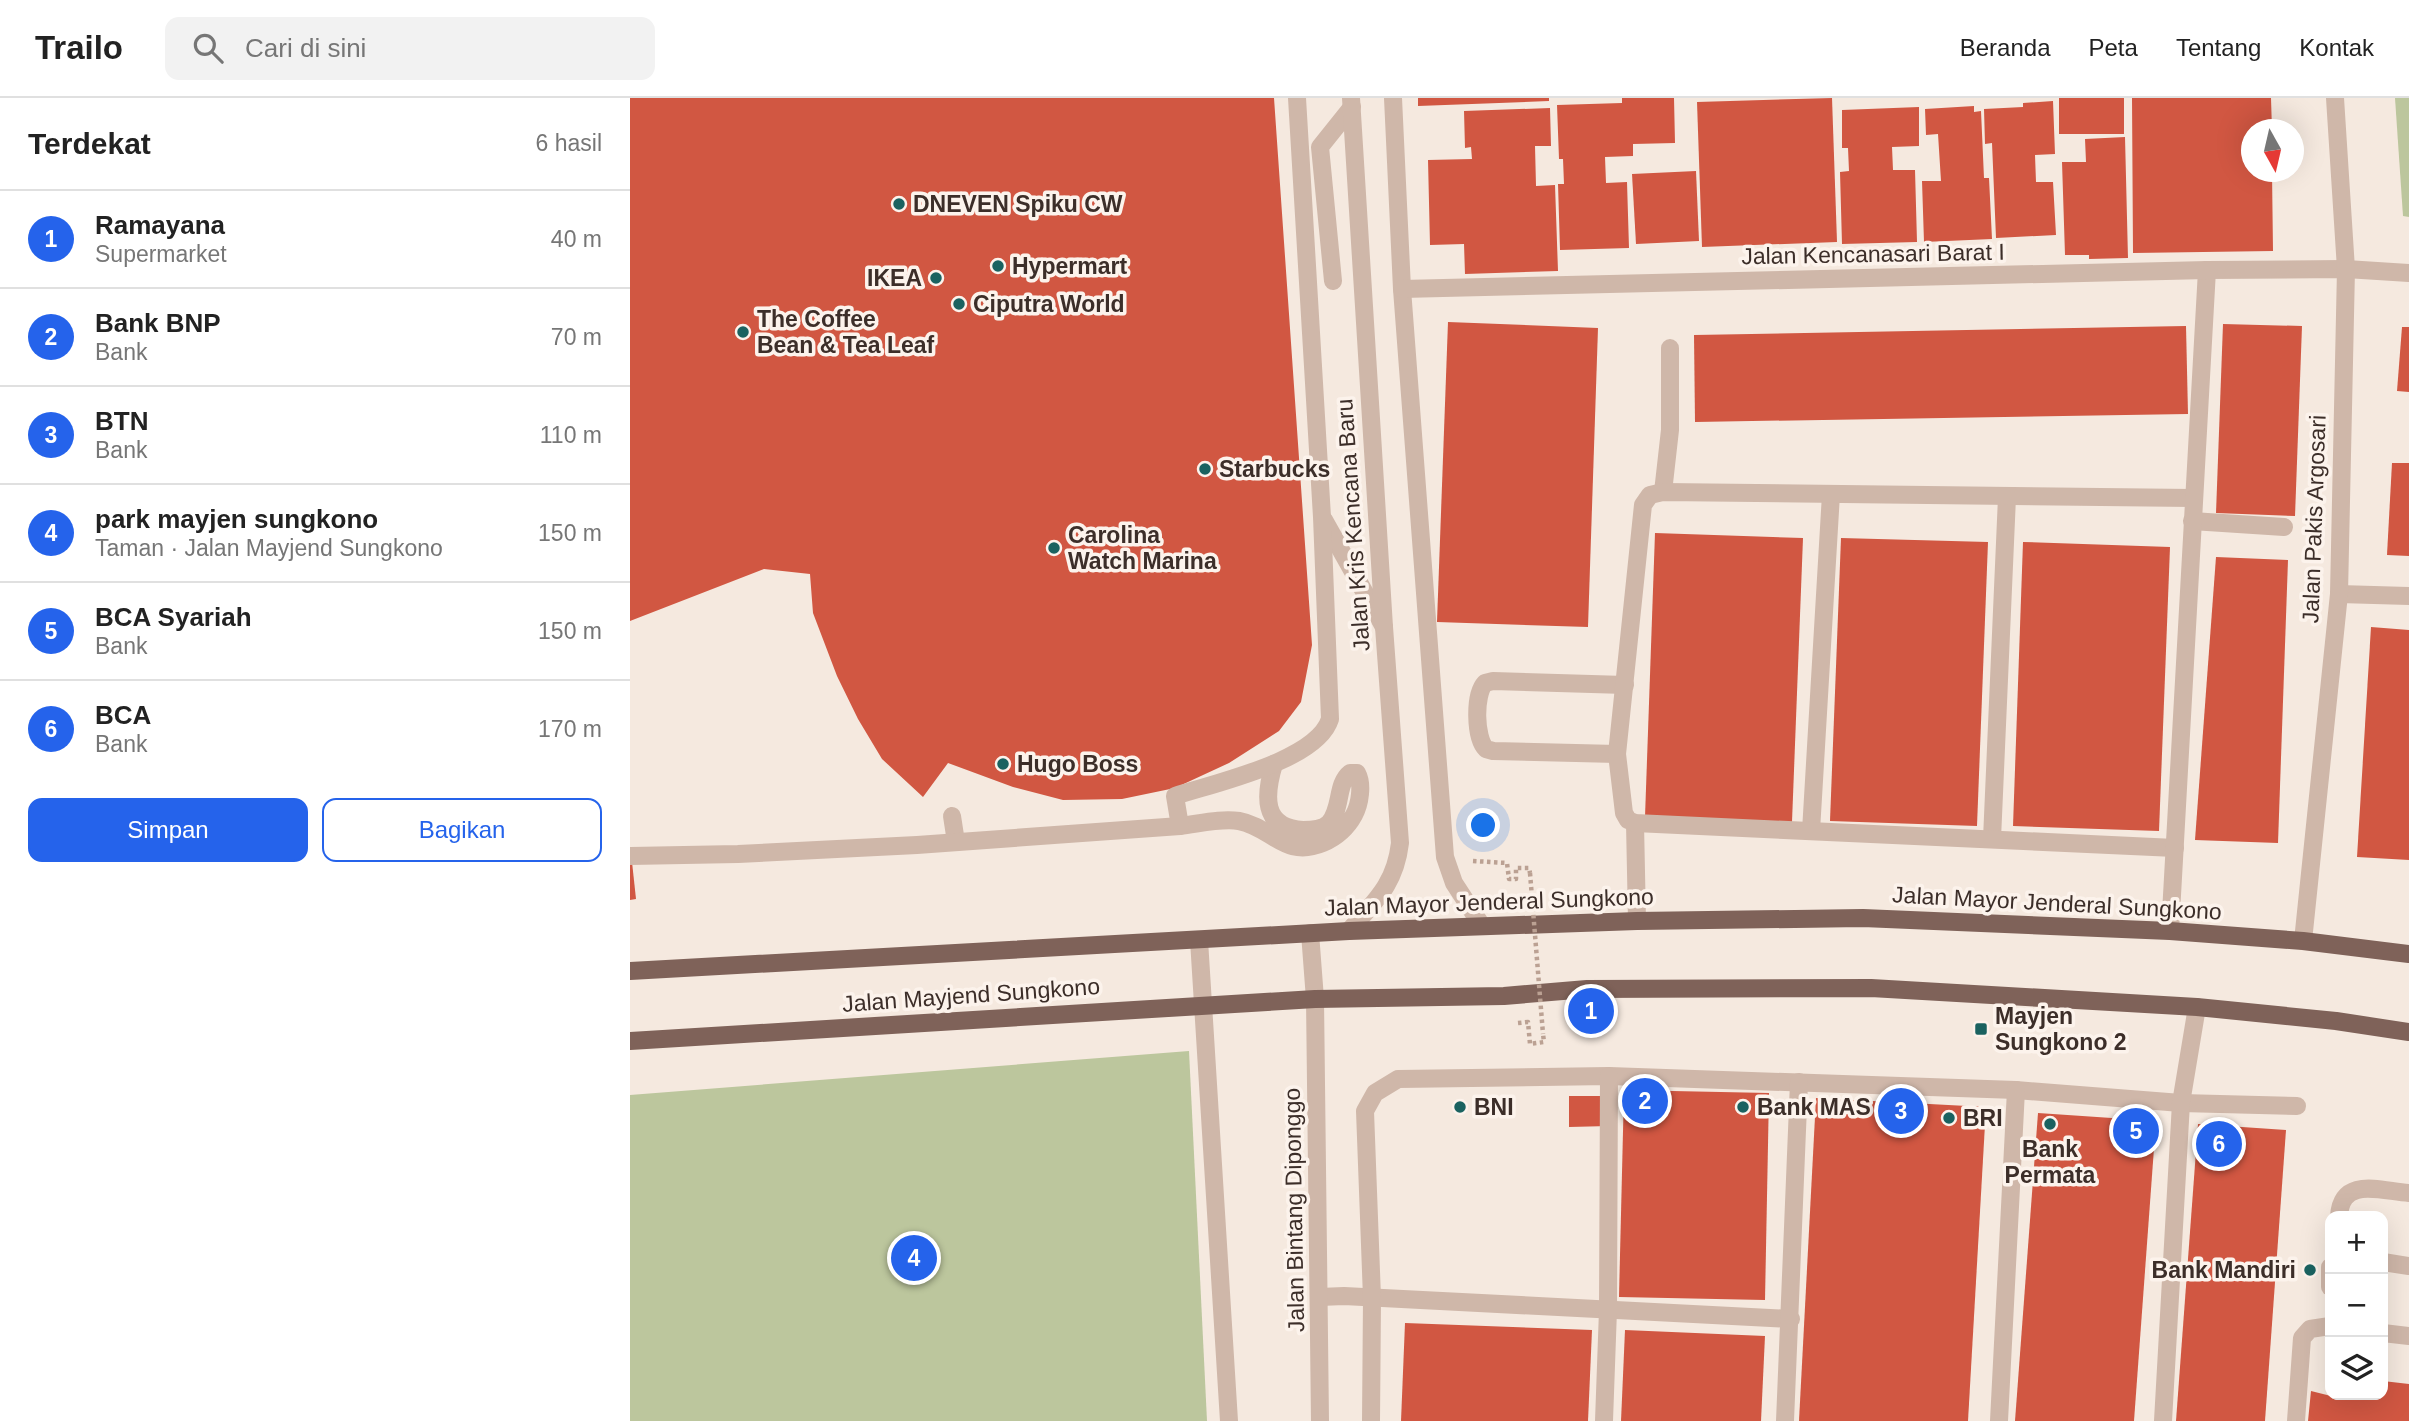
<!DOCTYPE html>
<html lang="id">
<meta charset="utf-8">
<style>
:root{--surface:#fff;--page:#f2f2f2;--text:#222;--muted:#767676;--line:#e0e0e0;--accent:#2563eb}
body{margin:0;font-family:Helvetica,sans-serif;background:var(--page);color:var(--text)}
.controls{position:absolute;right:21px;bottom:21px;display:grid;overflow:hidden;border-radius:14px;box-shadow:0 7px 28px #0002}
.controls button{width:63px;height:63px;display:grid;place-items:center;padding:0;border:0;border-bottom:2px solid var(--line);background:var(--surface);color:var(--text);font:35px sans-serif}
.compass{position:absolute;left:1611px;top:21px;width:63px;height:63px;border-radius:50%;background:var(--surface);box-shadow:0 7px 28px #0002;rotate:172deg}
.you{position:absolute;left:854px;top:728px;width:24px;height:24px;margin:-18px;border:5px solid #fff;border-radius:50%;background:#1a73e8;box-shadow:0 0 0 10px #1a73e833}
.badge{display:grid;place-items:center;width:46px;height:46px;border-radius:50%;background:var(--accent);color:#fff;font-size:23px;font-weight:700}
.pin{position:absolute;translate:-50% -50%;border:4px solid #fff;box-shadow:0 2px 7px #0006}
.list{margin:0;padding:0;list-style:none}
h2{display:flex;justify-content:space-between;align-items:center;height:91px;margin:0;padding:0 28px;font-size:30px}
h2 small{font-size:23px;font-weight:400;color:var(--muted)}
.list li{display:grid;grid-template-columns:46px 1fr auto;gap:21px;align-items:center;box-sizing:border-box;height:98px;padding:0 28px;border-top:2px solid var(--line)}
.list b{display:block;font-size:26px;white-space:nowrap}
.list p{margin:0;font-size:23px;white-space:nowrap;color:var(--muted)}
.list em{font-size:23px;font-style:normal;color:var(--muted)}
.actions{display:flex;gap:14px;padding:21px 28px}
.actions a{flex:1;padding:16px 0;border:2px solid var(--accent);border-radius:14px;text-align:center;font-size:24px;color:var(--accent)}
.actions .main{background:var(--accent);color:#fff}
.icon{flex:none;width:38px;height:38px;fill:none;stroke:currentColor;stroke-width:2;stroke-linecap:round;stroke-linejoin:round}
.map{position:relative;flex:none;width:1779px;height:1323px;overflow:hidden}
header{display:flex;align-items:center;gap:42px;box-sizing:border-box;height:98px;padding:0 35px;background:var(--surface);border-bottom:2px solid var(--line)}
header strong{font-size:33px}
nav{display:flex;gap:38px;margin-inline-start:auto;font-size:24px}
.search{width:490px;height:63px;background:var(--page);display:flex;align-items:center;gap:18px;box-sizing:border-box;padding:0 24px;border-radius:14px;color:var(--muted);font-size:26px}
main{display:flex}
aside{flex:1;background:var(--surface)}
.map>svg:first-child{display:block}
.green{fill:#bcc69d}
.building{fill:#d15742}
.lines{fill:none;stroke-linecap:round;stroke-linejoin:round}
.path{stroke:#bba193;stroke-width:4.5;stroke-dasharray:3.5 3.5;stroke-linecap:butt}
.service{stroke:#cfb7a9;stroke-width:18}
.minor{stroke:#cfb7a9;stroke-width:18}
.primary{stroke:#7f6259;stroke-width:18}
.path-bridge{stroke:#bba193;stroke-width:4.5;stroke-dasharray:3.5 3.5;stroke-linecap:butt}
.poi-dot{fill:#1a6260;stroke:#fcf3ec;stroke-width:2.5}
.labels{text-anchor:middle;stroke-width:7;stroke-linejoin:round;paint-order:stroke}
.poi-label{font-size:23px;font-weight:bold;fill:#3c2e29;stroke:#fcf3ec;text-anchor:start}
.street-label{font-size:23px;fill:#3c2e29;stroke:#fcf3ec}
</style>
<header>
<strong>Trailo</strong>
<div class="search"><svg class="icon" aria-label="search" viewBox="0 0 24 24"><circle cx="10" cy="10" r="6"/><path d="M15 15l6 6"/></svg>Cari di sini</div>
<nav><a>Beranda</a><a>Peta</a><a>Tentang</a><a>Kontak</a></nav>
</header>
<main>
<aside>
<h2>Terdekat<small>6 hasil</small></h2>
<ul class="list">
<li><span class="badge">1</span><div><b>Ramayana</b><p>Supermarket</p></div><em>40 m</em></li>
<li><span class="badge">2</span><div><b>Bank BNP</b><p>Bank</p></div><em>70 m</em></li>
<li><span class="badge">3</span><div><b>BTN</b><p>Bank</p></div><em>110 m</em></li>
<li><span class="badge">4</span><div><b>park mayjen sungkono</b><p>Taman · Jalan Mayjend Sungkono</p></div><em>150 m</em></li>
<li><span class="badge">5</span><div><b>BCA Syariah</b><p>Bank</p></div><em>150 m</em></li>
<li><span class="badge">6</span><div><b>BCA</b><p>Bank</p></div><em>170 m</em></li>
</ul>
<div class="actions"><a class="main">Simpan</a><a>Bagikan</a></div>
</aside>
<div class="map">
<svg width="1779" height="1323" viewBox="0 0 1779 1323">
<rect width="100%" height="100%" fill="#f5e9df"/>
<g class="green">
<path d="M1765 0H1779V119L1773 118Z"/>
<path d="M559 953 577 1323H0V997Z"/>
</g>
<g class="building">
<path d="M0 0H644L682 547 671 604 649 633 599 665 545 690 492 701 433 702 383 689 318 665 293 699 252 661 228 621 207 578 183 515 180 476 134 471 0 523Z"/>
<path d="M788 0H919V3L788 8Z"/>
<path d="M992 0H1044L1045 45 1003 46V58L975 59 976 85 997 84 999 150 930 152 928 86H934L933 61H929L927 7 992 5Z"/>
<path d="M1202 0 1207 144 1072 149 1067 4Z"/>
<rect x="1429" y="0" width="65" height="36"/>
<path d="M1502 0H1641L1642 32H1622V74H1642L1643 153 1503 155Z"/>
<path d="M1423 3 1425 56 1405 57 1406 84H1423L1426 137 1366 140 1362 45 1355 46 1354 11 1393 9V5Z"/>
<path d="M1344 8V14L1351 13 1354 80H1359L1362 141 1294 144 1292 83H1311L1308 36 1296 37 1295 11Z"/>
<path d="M1289 9V48L1262 49 1263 72H1285L1287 144 1212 146 1210 74 1219 73 1218 50H1212V12Z"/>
<path d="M920 10 921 48H905L906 88 925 87 928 173 835 176 834 146 800 147 798 62 842 61 841 49 835 50 834 13Z"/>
<path d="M1495 39 1498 160 1459 161V157H1435L1432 64H1456L1455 41Z"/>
<path d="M1066 73 1069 143 1006 146 1002 76Z"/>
<path d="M818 224 968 230 958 529 807 524Z"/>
<path d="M1593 226 1672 228 1665 418 1586 415Z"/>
<path d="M1556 228 1558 316 1065 324 1064 237Z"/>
<path d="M1772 229H1779V294L1767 293Z"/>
<path d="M1762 365H1779V458L1757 457Z"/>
<path d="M1025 435 1173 440 1162 724 1015 719Z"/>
<path d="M1211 440 1358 444 1347 728 1200 723Z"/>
<path d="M1393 444 1540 449 1529 733 1383 728Z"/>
<path d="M1586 459 1658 462 1648 745 1565 742Z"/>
<path d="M1741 529 1779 532V762L1727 759Z"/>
<path d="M0 764H2L6 801 0 802Z"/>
<path d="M994 992 1139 995 1135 1202 989 1199Z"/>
<path d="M939 998H979V1028L939 1029Z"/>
<path d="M1186 1000 1356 1009 1338 1323H1169Z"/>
<path d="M1408 1015 1526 1023 1504 1323H1385Z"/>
<path d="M1568 1026 1656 1032 1635 1323H1546Z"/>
<path d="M775 1225 962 1232 958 1323H771Z"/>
<path d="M995 1232 1135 1238 1131 1323H991Z"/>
<path d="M1753 1283 1779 1286V1323H1678L1681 1293 1713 1301 1714 1297H1753Z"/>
</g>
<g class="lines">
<g class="path">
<path d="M843 763 877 765 879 781H886V770H899L900 775"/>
<path d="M888 925 898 924 900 946 914 944 913 936"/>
</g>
<g class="service">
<path d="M703 183 690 49 722 9"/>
<path d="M1033 394 1040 332V250"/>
<path d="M694 422 754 529"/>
<path d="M1562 423 1654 429"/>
<path d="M987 656 863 653 856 651C845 640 844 597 855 585L863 583 995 587"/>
<path d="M322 718 326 744"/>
<path d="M1005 725 1007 823"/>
<path d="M550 728C568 726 591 720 609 723 642 729 654 761 693 745 707 739 717 730 724 717 730 706 733 686 727 675H720C706 686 712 711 699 725 693 731 681 732 673 732 631 730 635 696 644 666"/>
<path d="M1181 733 1201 396"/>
<path d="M1362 741 1377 399"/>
<path d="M1545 750 1005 725 998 722 994 715 987 656 1013 407 1020 397 1033 394 1563 400"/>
<path d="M0 758 108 756 287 747 550 728 545 698C584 685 687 663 700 621L692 419 667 0"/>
<path d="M1540 833 1577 172"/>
<path d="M1709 1118C1712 1078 1750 1093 1779 1095"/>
<path d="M1753 1164 1779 1168"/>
<path d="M1700 1169V1189"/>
<path d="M690 1199 714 1198 1161 1221"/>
<path d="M1753 1235 1779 1238"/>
<path d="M741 1323 742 1200 735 1013 745 995 768 981 979 978 1386 992 1551 1005 1667 1008"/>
<path d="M974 1323 978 1212 979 978"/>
<path d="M1155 1323 1169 984"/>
<path d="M1369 1323 1386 992"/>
<path d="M1533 1323 1551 1005 1567 909"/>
<path d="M1666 1323 1672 1240 1680 1231 1700 1228"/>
</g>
<g class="minor">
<path d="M763 0 772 191 815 759 824 785 852 828"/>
<path d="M772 191 1577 172 1716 171 1779 175"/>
<path d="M1709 496 1779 498"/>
<path d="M719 833C745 803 765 787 770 745L754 529 721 0"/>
<path d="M680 835 685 901 690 1323"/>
<path d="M569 842 599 1323"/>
<path d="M1673 843 1709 496 1716 171 1705 0"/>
</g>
<g class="primary">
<path d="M0 873 719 833 1007 823 1233 820 1540 833 1673 843 1779 856"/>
<path d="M0 943 685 901 874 898 957 891 1241 890 1567 909 1706 923 1779 934"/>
</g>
<path class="path-bridge" d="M900 775 913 936"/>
</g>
<g class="poi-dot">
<circle cx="269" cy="106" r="7"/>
<circle cx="368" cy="168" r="7"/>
<circle cx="306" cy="180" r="7"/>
<circle cx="329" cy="206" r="7"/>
<circle cx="113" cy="234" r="7"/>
<circle cx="575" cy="371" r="7"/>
<circle cx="424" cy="450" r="7"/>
<circle cx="373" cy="666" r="7"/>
<rect x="1344" y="924" width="14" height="14" rx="3.5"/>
<circle cx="830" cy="1009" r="7"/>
<circle cx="1113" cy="1009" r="7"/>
<circle cx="1319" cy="1020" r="7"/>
<circle cx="1420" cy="1026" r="7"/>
<circle cx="1680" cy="1172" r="7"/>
</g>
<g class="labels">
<g class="poi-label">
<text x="283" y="114">DNEVEN Spiku CW</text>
<text x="382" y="176">Hypermart</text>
<text x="292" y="188" text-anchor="end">IKEA</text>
<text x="343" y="214">Ciputra World</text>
<text x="127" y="229">The Coffee<tspan x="127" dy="26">Bean &amp; Tea Leaf</tspan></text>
<text x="589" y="379">Starbucks</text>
<text x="438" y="445">Carolina<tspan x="438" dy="26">Watch Marina</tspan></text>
<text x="387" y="674">Hugo Boss</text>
<text x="1365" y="926">Mayjen<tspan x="1365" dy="26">Sungkono 2</tspan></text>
<text x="844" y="1017">BNI</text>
<text x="1127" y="1017">Bank MAS</text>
<text x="1333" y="1028">BRI</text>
<text x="1420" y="1059" text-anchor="middle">Bank<tspan x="1420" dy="26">Permata</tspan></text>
<text x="1666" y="1180" text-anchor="end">Bank Mandiri</text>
</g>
<g class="street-label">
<text transform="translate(1243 156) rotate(-1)" y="8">Jalan Kencanasari Barat I</text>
<text transform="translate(1684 421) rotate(-88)" y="8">Jalan Pakis Argosari</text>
<text transform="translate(723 427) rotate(-94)" y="8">Jalan Kris Kencana Baru</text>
<text transform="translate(859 804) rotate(-2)" y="8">Jalan Mayor Jenderal Sungkono</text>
<text transform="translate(1427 805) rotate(3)" y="8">Jalan Mayor Jenderal Sungkono</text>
<text transform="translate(341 897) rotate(-4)" y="8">Jalan Mayjend Sungkono</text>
<text transform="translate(664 1112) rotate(-91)" y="8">Jalan Bintang Diponggo</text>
</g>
</g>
</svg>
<div class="controls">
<button>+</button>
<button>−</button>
<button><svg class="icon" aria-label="layers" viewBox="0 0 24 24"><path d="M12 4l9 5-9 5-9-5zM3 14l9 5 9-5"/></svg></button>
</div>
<svg class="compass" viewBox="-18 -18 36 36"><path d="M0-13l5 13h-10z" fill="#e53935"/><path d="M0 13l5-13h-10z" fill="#767676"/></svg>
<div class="you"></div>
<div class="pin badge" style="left:961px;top:913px">1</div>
<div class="pin badge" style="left:1015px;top:1003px">2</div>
<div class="pin badge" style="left:1271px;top:1013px">3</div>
<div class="pin badge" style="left:284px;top:1160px">4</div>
<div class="pin badge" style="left:1506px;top:1033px">5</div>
<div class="pin badge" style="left:1589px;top:1046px">6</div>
</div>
</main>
